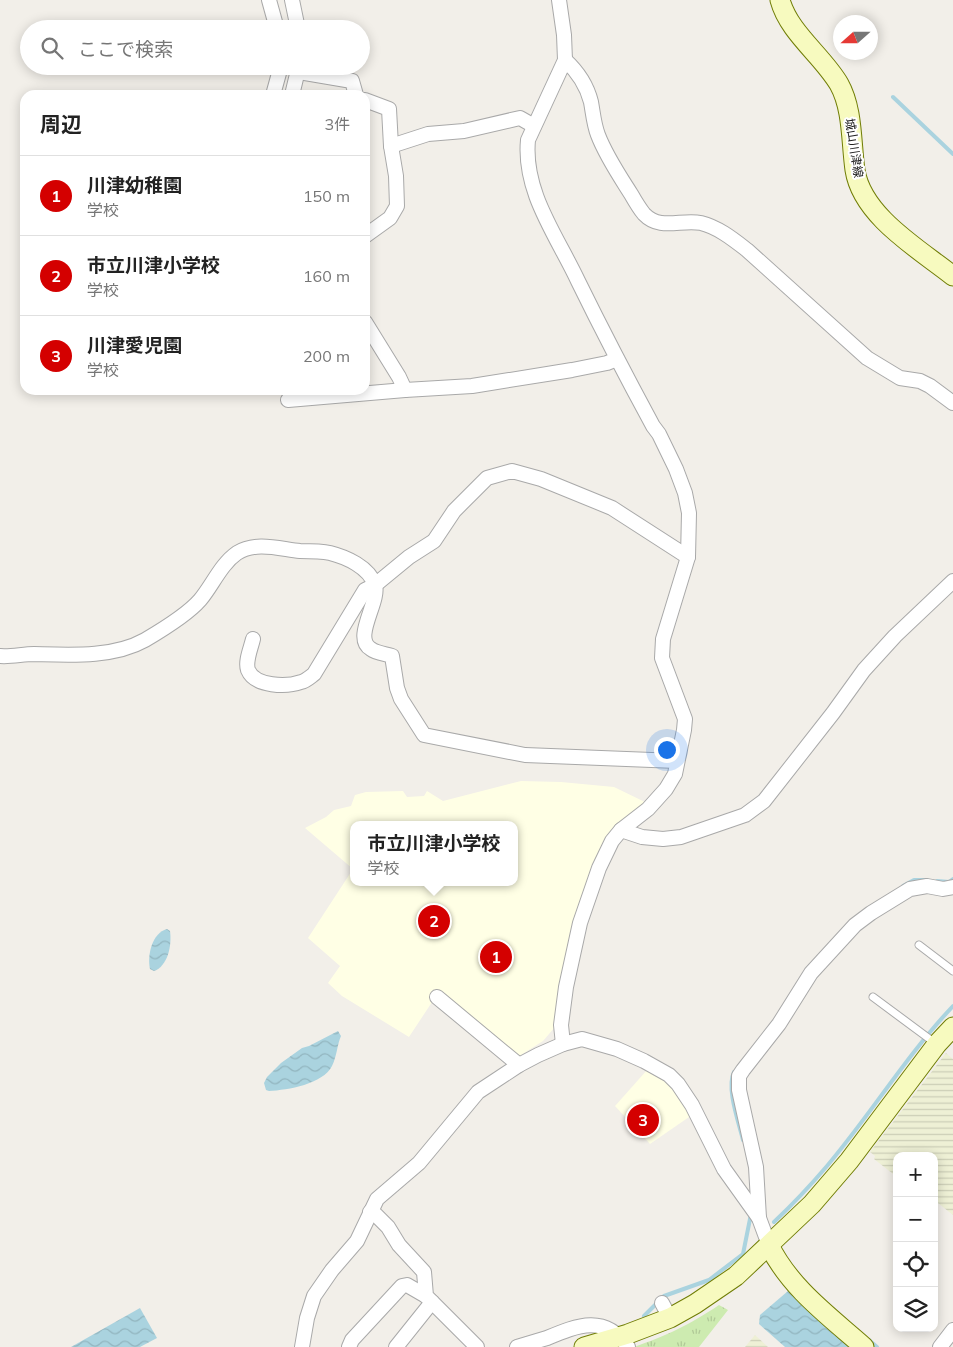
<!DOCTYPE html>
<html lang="ja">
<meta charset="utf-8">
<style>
:root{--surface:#fff;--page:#f6f6f6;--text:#222;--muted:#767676;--line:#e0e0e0;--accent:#d40000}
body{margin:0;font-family:Mulish,"Noto Sans JP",sans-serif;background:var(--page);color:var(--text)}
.controls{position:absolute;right:15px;bottom:15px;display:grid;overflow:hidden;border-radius:10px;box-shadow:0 2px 12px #0003}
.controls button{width:45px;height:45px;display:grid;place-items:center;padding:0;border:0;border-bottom:1px solid var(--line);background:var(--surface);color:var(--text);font:25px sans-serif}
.compass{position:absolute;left:833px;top:15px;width:45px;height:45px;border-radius:50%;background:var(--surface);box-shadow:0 2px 12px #0003;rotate:249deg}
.you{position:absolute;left:666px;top:749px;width:18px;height:18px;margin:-12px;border:4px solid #fff;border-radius:50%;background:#1a73e8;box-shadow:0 0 0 8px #1a73e833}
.badge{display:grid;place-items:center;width:32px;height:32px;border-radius:50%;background:var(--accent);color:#fff;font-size:16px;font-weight:700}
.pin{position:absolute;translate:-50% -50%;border:2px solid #fff;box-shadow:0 1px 5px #0006}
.popup{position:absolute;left:350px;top:821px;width:168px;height:65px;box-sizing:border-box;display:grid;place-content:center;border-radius:10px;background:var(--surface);filter:drop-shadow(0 1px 4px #0005);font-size:16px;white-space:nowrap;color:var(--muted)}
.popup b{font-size:19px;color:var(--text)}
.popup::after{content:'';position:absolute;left:50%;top:100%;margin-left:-10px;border:10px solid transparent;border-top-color:var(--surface)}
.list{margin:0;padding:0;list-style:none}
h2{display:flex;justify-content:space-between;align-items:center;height:65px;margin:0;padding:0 20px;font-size:21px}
h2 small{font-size:16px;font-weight:400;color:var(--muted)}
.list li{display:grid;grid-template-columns:32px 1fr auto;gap:15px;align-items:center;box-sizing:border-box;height:80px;padding:0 20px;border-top:1px solid var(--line)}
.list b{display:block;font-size:19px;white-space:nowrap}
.list p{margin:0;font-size:16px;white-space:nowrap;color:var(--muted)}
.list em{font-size:16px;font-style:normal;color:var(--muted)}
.icon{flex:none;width:28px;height:28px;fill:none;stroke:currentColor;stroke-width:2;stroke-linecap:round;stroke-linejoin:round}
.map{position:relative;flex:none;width:953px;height:1347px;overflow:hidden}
.search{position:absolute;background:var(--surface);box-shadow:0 2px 12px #0003;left:20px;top:20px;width:350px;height:55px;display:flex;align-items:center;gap:12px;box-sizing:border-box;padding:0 18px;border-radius:28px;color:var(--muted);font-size:19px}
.panel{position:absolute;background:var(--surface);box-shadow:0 2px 12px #0003;left:20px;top:90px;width:350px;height:305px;border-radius:15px}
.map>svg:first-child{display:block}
.education{fill:#ffffe5;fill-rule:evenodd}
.farmland{fill:url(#farmland-rules)}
.grass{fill:url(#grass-tufts)}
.water{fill:url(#water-waves)}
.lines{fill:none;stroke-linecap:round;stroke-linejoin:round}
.stream{stroke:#aad3df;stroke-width:4}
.lane-casing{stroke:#a9a9a9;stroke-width:9}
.street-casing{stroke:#a9a9a9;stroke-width:16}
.secondary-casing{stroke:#707d05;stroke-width:21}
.lane{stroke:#fff;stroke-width:7}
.street{stroke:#fff;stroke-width:14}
.secondary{stroke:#f7fabf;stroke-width:19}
.labels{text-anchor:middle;stroke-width:4;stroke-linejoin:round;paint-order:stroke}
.street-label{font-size:12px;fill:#222;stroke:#fff}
</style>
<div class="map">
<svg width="953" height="1347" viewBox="0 0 953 1347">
<defs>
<pattern id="farmland-rules" width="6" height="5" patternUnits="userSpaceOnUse" patternTransform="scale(1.25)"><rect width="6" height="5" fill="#eef0d5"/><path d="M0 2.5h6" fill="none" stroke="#ccceb7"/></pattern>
<pattern id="grass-tufts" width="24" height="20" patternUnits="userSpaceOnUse" patternTransform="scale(1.25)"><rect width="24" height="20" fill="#cdebb0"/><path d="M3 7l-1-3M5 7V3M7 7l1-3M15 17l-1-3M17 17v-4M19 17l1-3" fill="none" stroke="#b0c997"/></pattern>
<pattern id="water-waves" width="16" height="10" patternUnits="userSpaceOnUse" patternTransform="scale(1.25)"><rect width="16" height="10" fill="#aad3df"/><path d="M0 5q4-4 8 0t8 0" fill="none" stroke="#92b5bf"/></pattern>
</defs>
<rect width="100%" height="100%" fill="#f2efe9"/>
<g class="education">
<path d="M521 781 561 782 614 787 647 803 616 827 555 1027 543 1041 516 1058 438 993 409 1037 342 996 328 983 340 966 308 938 353 869 305 828 326 817 334 810 351 806 355 795 366 792 403 791 407 797 424 796 427 791 443 801ZM354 825H514V882H354Z"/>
<path d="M647 1070 666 1080 676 1091 692 1115 650 1144 615 1106Z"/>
</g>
<g class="farmland">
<path d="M946 1053 953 1059V1215L934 1200V1156H897V1177L874 1159 875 1156 870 1152Z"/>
<path d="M755 1335 768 1347H745Z"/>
</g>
<path class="grass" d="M719 1305 728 1310 699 1347H634C668 1335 689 1325 719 1305Z"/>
<g class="water">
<path d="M167 929 170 931C172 945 168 966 154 971L150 969C147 955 152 933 167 929Z"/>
<path d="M338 1031 341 1036C337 1045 337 1056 332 1066 323 1084 288 1090 269 1091L266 1090 264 1083 267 1077 281 1063 302 1048 309 1046Z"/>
<path d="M788 1291 851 1347H785L759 1324 760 1315Z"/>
<path d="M140 1308 157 1338 140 1347H71Z"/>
</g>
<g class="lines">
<g class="stream">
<path d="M893 97 953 154"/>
<path d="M937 881 949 882 953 879"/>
<path d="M903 886 914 880H927"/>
<path d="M734 1072C726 1088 739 1123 743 1140"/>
<path d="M774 1222C793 1204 810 1186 827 1166 871 1114 906 1056 953 1006"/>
<path d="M644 1316 664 1296 709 1280 743 1254 751 1214"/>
<path d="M869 1340 877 1347"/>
</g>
<g class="lane-casing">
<g id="lane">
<path d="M919 945 953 971"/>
<path d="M873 997 935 1043"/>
</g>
</g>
<g class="street-casing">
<g id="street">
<path d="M269 0 277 29"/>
<path d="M292 0 298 29"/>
<path d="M559 0 564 35 565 60 528 140C523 192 557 236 578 281 602 330 627 378 653 426L659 434 676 469 685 493 689 513 688 557 663 639 662 658 685 719 684 730 675 774 666 789 648 809 621 830 612 841 599 868 580 923 566 987 561 1025 563 1044"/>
<path d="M565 60C577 71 587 86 591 102 593 113 594 125 598 135 606 156 619 175 631 194 635 201 639 208 644 214 660 231 681 219 701 223 718 227 734 240 747 250L867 358 900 378 920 381 930 386 953 403"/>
<path d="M299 72 352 81 356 95"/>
<path d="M273 95 281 66"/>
<path d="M292 95 299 66"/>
<path d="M365 100 389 109 391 146 396 176 397 206 390 218 365 236"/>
<path d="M391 146 428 134 464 131 520 118 534 126"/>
<path d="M365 322 399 377 405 390"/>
<path d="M288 400 405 390 472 386 572 370 607 363 617 359"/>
<path d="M253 639C251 648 245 661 248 670 255 687 287 687 301 682 306 681 310 677 314 674L365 590 375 585 409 557 434 541 454 511 487 478 512 471 541 479 612 508 688 557"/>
<path d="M0 656C11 657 23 654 34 654 69 655 113 658 145 640 162 630 187 615 200 600 212 586 221 564 237 553 256 541 280 549 300 551 310 551 321 551 330 553 346 557 369 567 375 585 380 602 352 638 371 649 376 653 386 654 392 656L397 688 401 699 424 735 525 755 677 761"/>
<path d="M621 830 642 837 663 839 681 837 745 815 764 801 833 713 864 670 895 636 953 581"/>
<path d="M437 997 519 1065"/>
<path d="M370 1212 376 1215 388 1227 399 1245 424 1272 426 1296 432 1302 396 1347"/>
<path d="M759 1218 756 1167 739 1090V1076L743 1070 779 1024 811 973 855 925 871 913 910 889 927 886 943 889 953 887"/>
<path d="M432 1302 477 1347"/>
<path d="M662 1303 670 1318"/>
<path d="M302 1347 307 1318 314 1296 332 1270 357 1241 377 1199 419 1163 478 1092 519 1065 538 1055 563 1044 582 1039 617 1049 644 1061 669 1075 678 1084 692 1105 724 1169 759 1218 769 1245"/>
<path d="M349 1347 352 1340 402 1286 407 1285 426 1296"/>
<path d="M517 1347C527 1344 537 1341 547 1338 578 1325 605 1314 628 1347"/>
<path d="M940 1347 953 1330"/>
</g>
</g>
<g class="secondary-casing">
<g id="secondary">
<path d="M780 0C789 33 822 55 839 84 853 109 851 142 855 170 862 216 919 249 953 276"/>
<path d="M769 1245C790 1288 829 1316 864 1347"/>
<path d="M584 1347 628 1334 670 1318 695 1304 736 1276 812 1204 849 1161 937 1044 953 1027"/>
</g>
</g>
<use href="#lane" class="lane"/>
<use href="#street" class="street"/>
<use href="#secondary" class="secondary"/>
</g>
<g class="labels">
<g class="street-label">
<text transform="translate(854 148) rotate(81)" y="4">城山川津線</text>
</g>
</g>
</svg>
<div class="controls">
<button>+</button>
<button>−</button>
<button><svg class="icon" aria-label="locate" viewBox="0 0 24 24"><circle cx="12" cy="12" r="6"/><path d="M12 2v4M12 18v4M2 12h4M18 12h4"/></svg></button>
<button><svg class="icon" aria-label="layers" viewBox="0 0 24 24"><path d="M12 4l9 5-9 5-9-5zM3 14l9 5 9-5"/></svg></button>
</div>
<svg class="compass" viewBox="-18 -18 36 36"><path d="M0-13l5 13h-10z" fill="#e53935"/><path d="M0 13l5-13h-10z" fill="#767676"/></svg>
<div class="you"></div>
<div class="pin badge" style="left:496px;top:957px">1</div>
<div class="pin badge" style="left:434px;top:921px">2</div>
<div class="popup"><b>市立川津小学校</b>学校</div>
<div class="pin badge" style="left:643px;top:1120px">3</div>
<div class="search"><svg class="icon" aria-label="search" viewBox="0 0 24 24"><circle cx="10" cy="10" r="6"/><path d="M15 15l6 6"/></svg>ここで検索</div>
<section class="panel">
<h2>周辺<small>3件</small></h2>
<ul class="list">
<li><span class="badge">1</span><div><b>川津幼稚園</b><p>学校</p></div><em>150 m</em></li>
<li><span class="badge">2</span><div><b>市立川津小学校</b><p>学校</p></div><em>160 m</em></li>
<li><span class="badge">3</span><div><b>川津愛児園</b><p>学校</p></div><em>200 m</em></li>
</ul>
</section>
</div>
